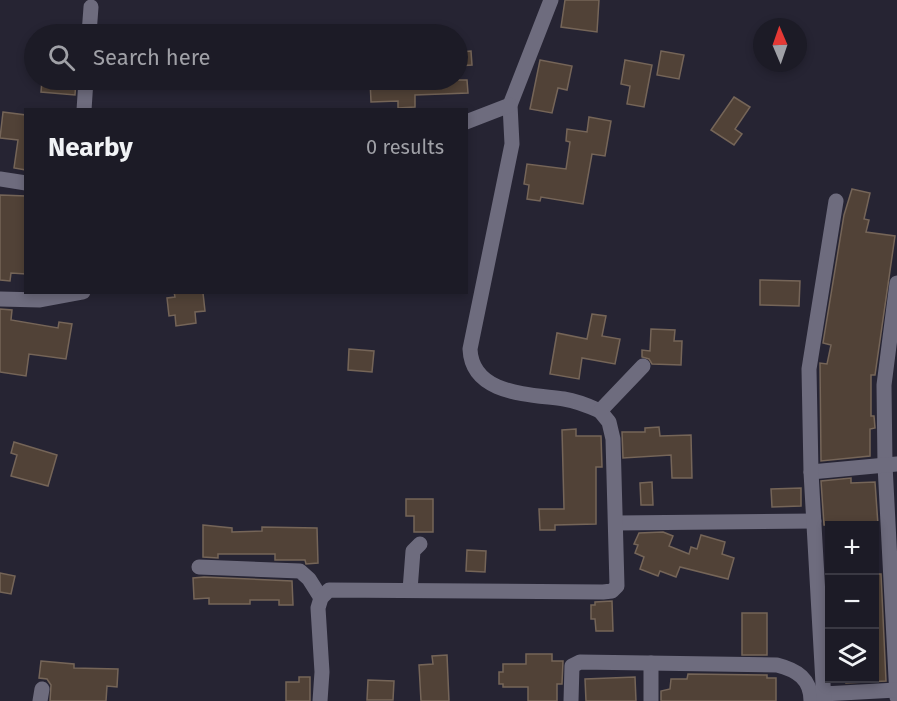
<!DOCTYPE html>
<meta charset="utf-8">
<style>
:root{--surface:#1c1b26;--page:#25242e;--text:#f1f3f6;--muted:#a0a1a7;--line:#3a3943}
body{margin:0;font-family:"Fira Sans",sans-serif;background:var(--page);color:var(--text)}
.controls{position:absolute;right:18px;bottom:18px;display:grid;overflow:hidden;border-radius:0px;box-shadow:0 3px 9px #0003}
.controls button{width:54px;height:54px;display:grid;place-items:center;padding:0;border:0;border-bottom:2px solid var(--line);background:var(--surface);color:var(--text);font:30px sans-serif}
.compass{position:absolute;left:753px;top:18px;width:54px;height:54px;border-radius:50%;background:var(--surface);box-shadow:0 3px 9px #0003;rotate:358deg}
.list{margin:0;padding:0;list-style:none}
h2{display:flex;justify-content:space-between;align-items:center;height:78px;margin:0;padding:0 24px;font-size:26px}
h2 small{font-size:20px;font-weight:400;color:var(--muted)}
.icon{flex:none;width:33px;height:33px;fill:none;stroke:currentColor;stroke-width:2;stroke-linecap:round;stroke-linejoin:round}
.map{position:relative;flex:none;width:897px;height:701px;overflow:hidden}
.search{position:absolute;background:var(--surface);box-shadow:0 3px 9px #0003;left:24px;top:24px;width:444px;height:66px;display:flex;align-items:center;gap:15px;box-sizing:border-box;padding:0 21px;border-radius:33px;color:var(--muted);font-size:22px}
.panel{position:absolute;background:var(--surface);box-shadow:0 3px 9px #0003;left:24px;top:108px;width:444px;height:186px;border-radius:0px}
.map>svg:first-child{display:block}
.building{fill:#514237;stroke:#756558;stroke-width:1.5}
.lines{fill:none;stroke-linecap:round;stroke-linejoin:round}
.minor{stroke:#6e6c7e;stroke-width:15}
</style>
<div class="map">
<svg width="897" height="701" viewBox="0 0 897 701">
<rect width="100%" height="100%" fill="#262433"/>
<g class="building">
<path d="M565 0H599L597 32 561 27Z"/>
<path d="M471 51 472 65 458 66V52Z"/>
<path d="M661 51 684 55 679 79 657 75Z"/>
<path d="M540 60 572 66 567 90 558 88 552 113 530 109Z"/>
<path d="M625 60 652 65 644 107 627 104 630 86 621 84Z"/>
<path d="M42 80H76L75 95 41 92Z"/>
<path d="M370 80H467L468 93 415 95V107L398 108V101L371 102Z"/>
<path d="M734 97 750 107 735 129 742 134 734 145 711 130Z"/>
<path d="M3 112 26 115V170L14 168 18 140 0 138Z"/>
<path d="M589 117 611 121 605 156 592 154 583 204 541 197 540 201 527 199 529 185 524 184 527 164 566 169 570 142 566 141 567 129 587 132Z"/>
<path d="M852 189 870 193 864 219 869 220 866 232 895 236 875 375H871V416H874L875 428 870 429V456L821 461 820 363 827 364 831 345 823 343 844 215Z"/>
<path d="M0 195 26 196V274L11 273 10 281 0 280Z"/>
<path d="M760 280 800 281 799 306 760 305Z"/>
<path d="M174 292 203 293 205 311 195 312 196 323 176 326 175 315 169 316 167 298 175 297Z"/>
<path d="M0 309 12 310 11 320 58 328 59 322 72 324 66 359 29 354 26 376 0 372Z"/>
<path d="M592 314 606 316 602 336 620 339 615 364 582 358 579 379 550 374 557 333 587 339Z"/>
<path d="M651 329 675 330 674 341H682L681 365 652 364 649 359 642 357V350L650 351Z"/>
<path d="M349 349 374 351 372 372 348 370Z"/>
<path d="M659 427 660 436 691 435 692 478H672L671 455 623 458 622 432H645V428Z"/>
<path d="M576 429V436H601L602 467H596V524L555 525V530H540L539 509H564L562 430Z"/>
<path d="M14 442 57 455 48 486 11 476 17 455 11 453Z"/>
<path d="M851 478V483L875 482 878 525H824L821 481Z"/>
<path d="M652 482 653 505H641L640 483Z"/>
<path d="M801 488V506L772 507 771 489Z"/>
<path d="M406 499H433V532H414V516H406Z"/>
<path d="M203 525 232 528V532L262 531V527L317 528 318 563 306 564 305 560H275V554H218V558L203 557Z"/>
<path d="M663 532 673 536 669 546 689 554 691 547 697 549 701 535 725 542 722 554 734 558 728 579 680 567 676 577 660 571 658 576 640 569 644 557 635 553 638 545 634 544 639 533Z"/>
<path d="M467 550 486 551 485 572 466 571Z"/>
<path d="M0 573 15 576 11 594 0 592Z"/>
<path d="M874 574H881L886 681 846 683V678H874Z"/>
<path d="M204 577 292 581 293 605H279V600H250V604H209V598L194 599 193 578Z"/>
<path d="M612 601 613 631H596L595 619H591V605H595V602Z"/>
<rect x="742" y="613" width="25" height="42"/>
<path d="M526 654H552V661H563L562 684H557V701H528V687H503V684H499V672H503V664H526Z"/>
<path d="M447 655 449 701H421L419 665 433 664 432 656Z"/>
<path d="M41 661 74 664V668L118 669 117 687 107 686 106 701H50L51 685 47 679 39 678Z"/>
<path d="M688 674 767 675V678H776V701H661V691L670 689 671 679H687Z"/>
<path d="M299 677H310V701H286V682H299Z"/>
<path d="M635 677 636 701H586L585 679Z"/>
<path d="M368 680 394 681 393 700H367Z"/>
</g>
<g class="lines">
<g class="minor">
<path d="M551 0 510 105 512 144 470 349C472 395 529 394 564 399 577 401 589 406 600 411"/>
<path d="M89 34 91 7"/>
<path d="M84 110 86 80"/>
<path d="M466 122 510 105"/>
<path d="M0 179 26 183"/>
<path d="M897 283 884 385 885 465 897 697"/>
<path d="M0 299 40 300 83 292"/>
<path d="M811 472 897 464"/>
<path d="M617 523 814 521"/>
<path d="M199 567 300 571 309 579 321 598"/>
<path d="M410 590 413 551 420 544"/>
<path d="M651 663V701"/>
<path d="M823 694 897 690"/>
<path d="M40 701 42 689"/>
<path d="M320 701 322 672 318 608 321 598 329 590 603 592 612 591 617 586 613 439 609 422 600 411 643 366"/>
<path d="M571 701 572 666 580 662 777 665C797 670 811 679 811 701"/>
<path d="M824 701 811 472 809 369 836 201"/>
</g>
</g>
</svg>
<div class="controls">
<button>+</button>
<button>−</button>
<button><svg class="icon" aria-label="layers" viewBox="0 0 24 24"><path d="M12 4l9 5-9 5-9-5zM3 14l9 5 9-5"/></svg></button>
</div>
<svg class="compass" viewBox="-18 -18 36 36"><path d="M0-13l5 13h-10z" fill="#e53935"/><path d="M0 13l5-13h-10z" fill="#a0a1a7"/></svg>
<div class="search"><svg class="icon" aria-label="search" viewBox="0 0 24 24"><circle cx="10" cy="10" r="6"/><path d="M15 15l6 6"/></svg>Search here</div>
<section class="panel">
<h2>Nearby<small>0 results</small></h2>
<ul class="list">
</ul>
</section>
</div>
